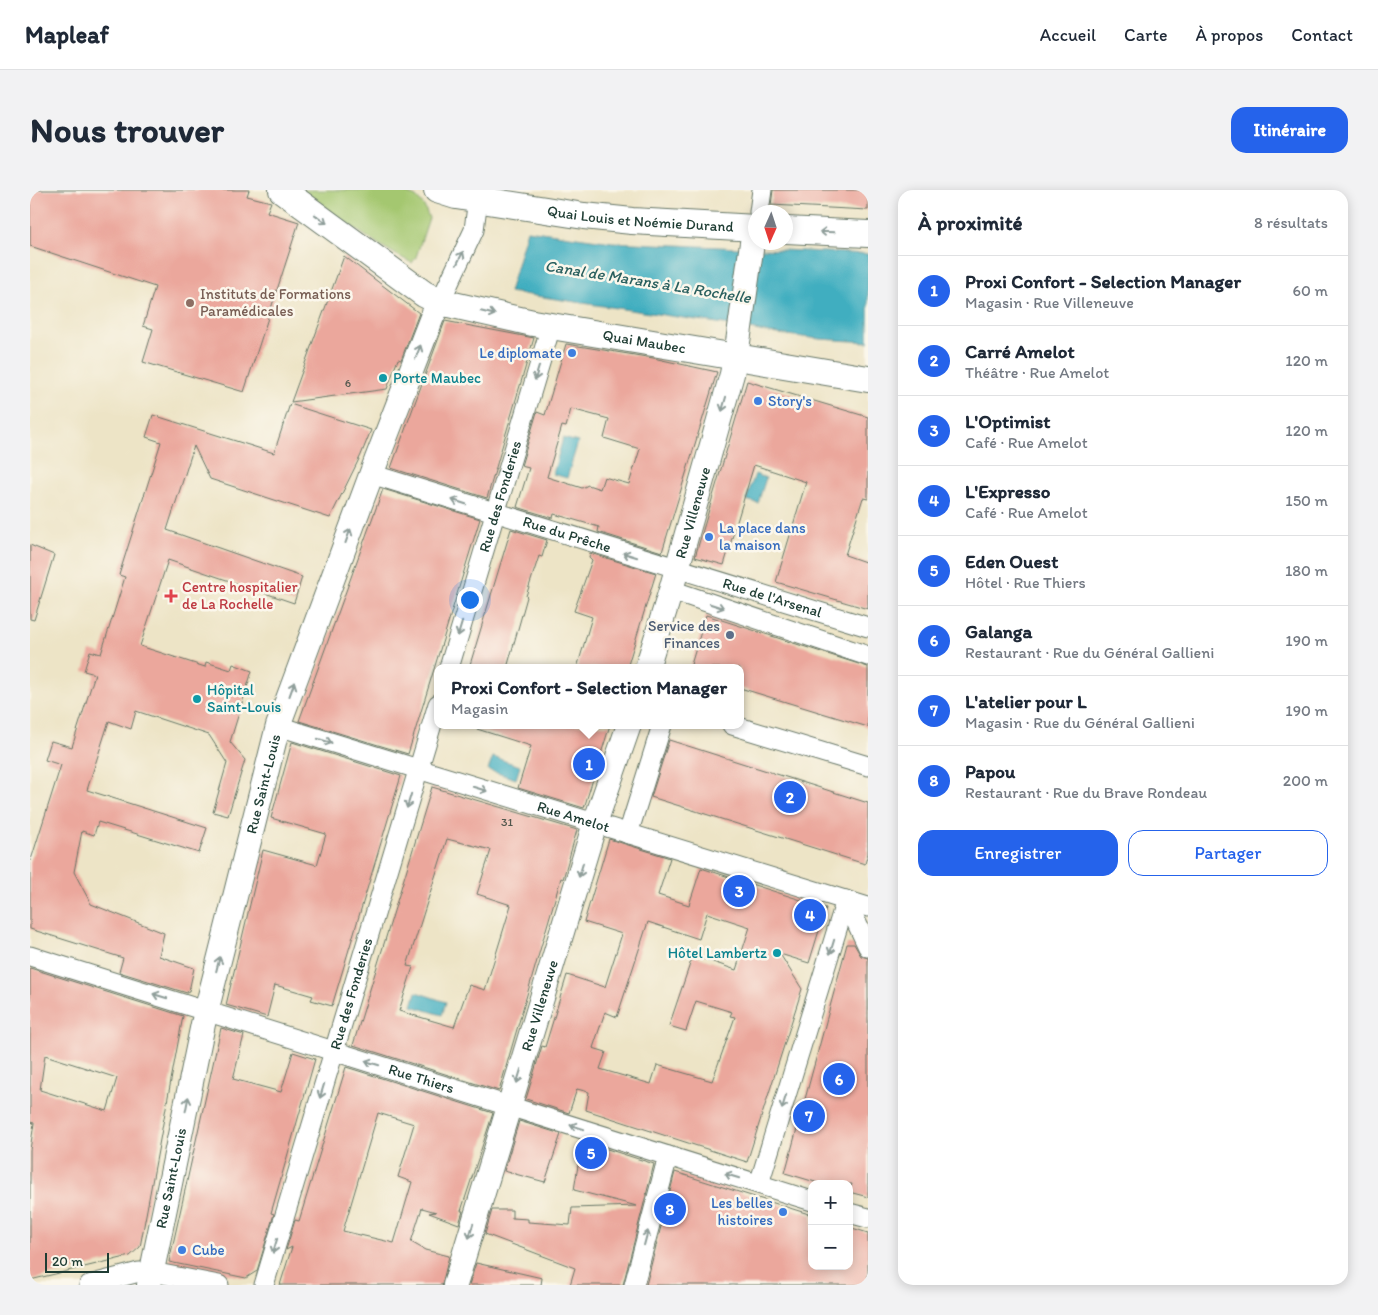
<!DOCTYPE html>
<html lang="fr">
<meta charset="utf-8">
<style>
:root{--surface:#fff;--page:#f2f2f3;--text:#1f2937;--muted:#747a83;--line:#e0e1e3;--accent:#2563eb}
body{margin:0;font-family:Itim,sans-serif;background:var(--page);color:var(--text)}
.controls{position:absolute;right:15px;bottom:15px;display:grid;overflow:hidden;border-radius:10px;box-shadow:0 2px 12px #0003}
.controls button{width:45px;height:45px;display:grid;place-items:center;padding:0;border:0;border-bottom:1px solid var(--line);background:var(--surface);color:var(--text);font:25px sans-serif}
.compass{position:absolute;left:718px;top:15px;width:45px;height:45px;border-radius:50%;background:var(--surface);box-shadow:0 2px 12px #0003;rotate:183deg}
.scale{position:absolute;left:15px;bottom:12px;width:64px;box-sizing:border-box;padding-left:5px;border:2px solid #1f3d34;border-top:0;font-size:14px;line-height:18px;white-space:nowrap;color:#1f3d34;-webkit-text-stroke:4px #fbf7ec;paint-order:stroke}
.you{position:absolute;left:439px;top:409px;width:18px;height:18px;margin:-12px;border:4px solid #fff;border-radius:50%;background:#1a73e8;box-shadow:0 0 0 8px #1a73e833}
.badge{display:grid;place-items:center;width:32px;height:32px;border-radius:50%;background:var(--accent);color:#fff;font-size:16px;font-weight:700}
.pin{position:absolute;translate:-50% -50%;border:2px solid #fff;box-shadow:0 1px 5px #0006}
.popup{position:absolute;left:404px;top:474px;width:310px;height:65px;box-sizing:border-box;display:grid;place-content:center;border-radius:10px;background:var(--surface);filter:drop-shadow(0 1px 4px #0005);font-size:16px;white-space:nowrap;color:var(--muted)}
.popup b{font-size:19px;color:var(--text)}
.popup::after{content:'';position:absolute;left:50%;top:100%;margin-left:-10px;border:10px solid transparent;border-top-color:var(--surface)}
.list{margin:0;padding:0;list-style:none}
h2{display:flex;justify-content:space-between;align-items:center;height:65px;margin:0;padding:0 20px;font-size:21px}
h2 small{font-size:16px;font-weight:400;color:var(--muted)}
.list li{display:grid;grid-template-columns:32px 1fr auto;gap:15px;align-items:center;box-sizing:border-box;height:70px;padding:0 20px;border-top:1px solid var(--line)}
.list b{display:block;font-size:19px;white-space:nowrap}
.list p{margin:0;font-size:16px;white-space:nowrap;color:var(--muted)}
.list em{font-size:16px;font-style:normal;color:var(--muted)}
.actions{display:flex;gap:10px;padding:15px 20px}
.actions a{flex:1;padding:11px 0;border:1px solid var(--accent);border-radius:15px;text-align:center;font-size:18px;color:var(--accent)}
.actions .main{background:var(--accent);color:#fff}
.map{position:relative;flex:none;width:838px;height:1095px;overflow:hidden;border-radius:15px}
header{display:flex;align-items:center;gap:30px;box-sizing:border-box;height:70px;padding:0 25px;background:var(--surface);border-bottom:1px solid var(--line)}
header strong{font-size:24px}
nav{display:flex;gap:28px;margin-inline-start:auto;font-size:18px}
.intro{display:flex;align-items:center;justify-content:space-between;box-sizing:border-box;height:120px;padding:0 30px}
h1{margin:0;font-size:35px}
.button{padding:12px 22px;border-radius:15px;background:var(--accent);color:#fff;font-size:18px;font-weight:700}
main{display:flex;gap:30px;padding:0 30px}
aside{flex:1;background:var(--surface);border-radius:15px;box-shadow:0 2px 12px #0003}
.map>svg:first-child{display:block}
.green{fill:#a4c770;stroke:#628252}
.water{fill:#41aec0;stroke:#30767a}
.building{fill:#eba79c;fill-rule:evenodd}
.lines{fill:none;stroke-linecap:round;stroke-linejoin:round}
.minor-casing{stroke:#677767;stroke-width:21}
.tertiary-casing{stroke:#677767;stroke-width:26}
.secondary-casing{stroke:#677767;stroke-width:28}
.minor{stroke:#fff;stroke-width:19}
.tertiary{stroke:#fff;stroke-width:24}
.secondary{stroke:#fff;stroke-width:26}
.oneway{stroke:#8f9e9a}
.education-dot{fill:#8d6e63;stroke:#fbf7ec;stroke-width:2}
.shop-dot{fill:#3f7fe0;stroke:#fbf7ec;stroke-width:2}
.culture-dot{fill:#0f9aa8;stroke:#fbf7ec;stroke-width:2}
.health-dot{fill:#e0444e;stroke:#fbf7ec;stroke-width:2}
.service-dot{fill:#5c6f8a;stroke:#fbf7ec;stroke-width:2}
.labels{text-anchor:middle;stroke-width:5;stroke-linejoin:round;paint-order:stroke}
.number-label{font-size:12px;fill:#52584e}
.street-label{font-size:15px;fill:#1f3d34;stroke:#fbf7ec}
.education-label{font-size:15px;fill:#785e54;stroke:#fbf7ec;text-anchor:start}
.shop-label{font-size:15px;fill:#366cbe;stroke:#fbf7ec;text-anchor:start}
.culture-label{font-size:15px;fill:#0d838f;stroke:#fbf7ec;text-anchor:start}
.health-label{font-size:15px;fill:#be3a42;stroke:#fbf7ec;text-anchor:start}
.service-label{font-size:15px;fill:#4e5e75;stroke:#fbf7ec;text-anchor:end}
.water-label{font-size:16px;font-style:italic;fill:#295f5e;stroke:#fbf7ec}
</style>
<header>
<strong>Mapleaf</strong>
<nav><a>Accueil</a><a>Carte</a><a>À propos</a><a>Contact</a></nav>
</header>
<div class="intro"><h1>Nous trouver</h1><a class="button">Itinéraire</a></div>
<main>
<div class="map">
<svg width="838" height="1095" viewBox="0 0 838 1095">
<rect width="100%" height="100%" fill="#fbf7ec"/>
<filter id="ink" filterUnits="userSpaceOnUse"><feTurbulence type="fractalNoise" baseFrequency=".02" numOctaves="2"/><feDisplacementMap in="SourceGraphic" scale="10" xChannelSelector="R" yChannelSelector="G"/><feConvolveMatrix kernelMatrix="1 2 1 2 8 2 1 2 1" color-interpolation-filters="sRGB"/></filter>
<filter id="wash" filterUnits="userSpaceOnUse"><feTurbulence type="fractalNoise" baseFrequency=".0096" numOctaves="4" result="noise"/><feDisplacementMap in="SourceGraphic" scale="20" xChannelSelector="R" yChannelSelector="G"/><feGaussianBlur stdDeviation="1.12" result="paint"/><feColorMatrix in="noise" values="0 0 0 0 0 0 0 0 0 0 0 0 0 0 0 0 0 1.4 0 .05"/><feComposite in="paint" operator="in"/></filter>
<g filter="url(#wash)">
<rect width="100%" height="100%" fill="#ede4c6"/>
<path class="green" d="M272 0H369L386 7 394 16 399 28 386 67 382 73C342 53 308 27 272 0Z"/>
<g class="water">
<path d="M497 40 582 52 838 64V152L790 149 740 143 694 134 479 102Z"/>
<path d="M533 248 548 252 537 288 523 284Z"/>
<path d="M725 284 736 288 728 313 716 310Z"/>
<path d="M463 567 490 576 486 589 458 580Z"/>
<path d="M386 802 416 812 412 825 382 816Z"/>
</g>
<g id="blocks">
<g class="building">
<path d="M0 0H219L217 6 241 12 237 22 269 32 214 202 113 172 123 139 113 136 125 97 0 56Z"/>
<path d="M743 0H838V20L741 15Z"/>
<path d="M314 66 389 123 371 170 368 169 357 199 261 212Z"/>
<path d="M415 131 504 148 457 308 361 278Z"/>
<path d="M536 154 623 168 687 182 632 362 568 342 569 337 524 324 523 328 487 317 499 278 491 276 507 222 515 225ZM541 219 579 229 574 248 610 259 599 294 574 287 570 299 558 295 552 298 517 287 532 236 536 237Z"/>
<path d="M717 191 838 227V309L833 308 815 365 838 373V419L746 392 776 292 746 282 724 275 694 375 665 367Z"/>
<path d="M260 214 341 240 331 265 300 328 180 289 164 256 137 340 272 387 264 413 138 370 110 456 175 477 176 472 201 480 203 474 222 481 200 552 215 570 198 626 183 622 197 573 179 545 106 521 101 539 79 531 57 600 177 638 169 663 68 632 64 645 52 641 44 682 61 714 134 743 129 766 164 778 159 801H158L157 803 89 782 93 768 0 739V673L31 575 15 570 21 551 42 557 65 484 54 481 60 461 71 464 95 387 89 385 131 252 116 247 123 225 244 263Z"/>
<path d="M353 299 450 329 378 564 269 531Z"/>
<path d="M481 339 517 350 512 367 509 366 496 406 497 407 477 478H439Z"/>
<path d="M0 355 24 365 4 430 0 429Z"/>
<path d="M560 363 626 383 597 478H547L562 427 544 421 562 370 559 367Z"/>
<path d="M676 425 838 477V537L710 498V478H660Z"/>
<path d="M447 535H580L554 618 488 598 501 556 447 539Z"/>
<path d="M639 550 838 613V663L835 674 621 607Z"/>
<path d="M262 552 371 586 302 816 281 810 283 806 245 795 237 827 196 815 233 660 287 675 296 644 241 628Z"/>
<path d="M402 597 547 640 533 689 531 688 469 901 323 855ZM417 649 461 660 447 704 481 715 455 800 439 795 424 837 369 821 383 777 377 776Z"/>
<path d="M579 649 640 668 628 705 659 715 671 678 796 718 779 773 750 764 772 799 717 972 556 920 559 902 547 899 539 923 496 909 512 856 515 857 537 785 575 797 592 744 554 732ZM677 723 720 737 706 780 663 765 639 836 656 841 666 811 702 822 700 826 705 827 682 891 627 875 621 894 570 879 576 862 563 858 575 822 587 827 618 732 669 749Z"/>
<path d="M817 754H824L831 766 838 768V1007L819 1002 822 994H792L755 983Z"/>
<path d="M0 778 153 826 110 1057 100 1066 0 1090V960L4 933 0 932ZM15 865 87 888 77 921 10 900Z"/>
<path d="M191 838 214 845 203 889 251 902 263 862 285 869 241 1023 244 1024 227 1081 216 1088 139 1072Z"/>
<path d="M316 877 463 923 431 1021H433L429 1034 399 1023 406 1022 392 1018 381 1052 395 1060 419 1066 412 1095H250L262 1057 256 1060 265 1030 269 1031ZM348 923 384 934 368 987 382 992 364 1053 313 1041Z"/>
<path d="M489 931 531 944 515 992 474 981Z"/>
<path d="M552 951 624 974 593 1095H540L545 1078 455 1044 462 1020H482V1028L498 1029V1032L540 1035 542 1018 607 1016 544 1000Z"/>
<path d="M645 982 782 1025V1076H819V1037L838 1043V1095H616Z"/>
<path d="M446 1073 512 1088 511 1095H439Z"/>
</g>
</g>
</g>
<g filter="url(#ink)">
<use href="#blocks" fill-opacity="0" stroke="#677767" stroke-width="1"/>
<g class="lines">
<g class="minor-casing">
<g id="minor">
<path d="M729 22 732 0"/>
<path d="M410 112 444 40 449 0"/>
<path id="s1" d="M341 284 838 437"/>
<path d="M641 400 838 466"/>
<path id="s2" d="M419 478 521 136"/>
<path d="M702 535 838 576"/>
<path id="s3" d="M248 536 838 717"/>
<path d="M598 644 632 535"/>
<path d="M816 710 838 757"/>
<path id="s4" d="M0 766 782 1011"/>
<path d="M729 994 816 710"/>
<path d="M819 1023 838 1028"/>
<path d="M59 1095 109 1082H122L189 1095"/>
<path id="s5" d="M234 1095 408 514"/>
<path d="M604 1095 638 966"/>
</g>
</g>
<g class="tertiary-casing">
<g id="tertiary">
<path id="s6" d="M617 478 641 400 702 184 708 152 722 53 726 43"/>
<path id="s7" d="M119 1095 173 834 248 536 347 269 402 127 410 112"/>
<path id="s8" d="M425 1095 565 633 599 535"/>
</g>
</g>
<g class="secondary-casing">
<g id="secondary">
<path id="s9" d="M252 0 394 104 410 112 503 133 838 189"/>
<path id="s10" d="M407 0 426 6 554 26 602 31 726 38"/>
<path d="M756 40 838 44"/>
</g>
</g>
<use href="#minor" class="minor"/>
<use href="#tertiary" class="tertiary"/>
<use href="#secondary" class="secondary"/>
</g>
<defs><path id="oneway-shaft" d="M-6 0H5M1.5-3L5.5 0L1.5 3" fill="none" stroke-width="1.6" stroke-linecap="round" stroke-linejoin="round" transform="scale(1.25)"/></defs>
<g class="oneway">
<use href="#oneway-shaft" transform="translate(291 29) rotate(36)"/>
<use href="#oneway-shaft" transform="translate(797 42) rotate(-178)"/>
<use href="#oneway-shaft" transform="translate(430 68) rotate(-64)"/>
<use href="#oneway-shaft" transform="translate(458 123) rotate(13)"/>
<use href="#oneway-shaft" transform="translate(388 162) rotate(-69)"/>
<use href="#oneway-shaft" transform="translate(507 183) rotate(107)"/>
<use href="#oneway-shaft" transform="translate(694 214) rotate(106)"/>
<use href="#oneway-shaft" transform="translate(429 312) rotate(-162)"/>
<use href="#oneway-shaft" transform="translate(318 346) rotate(-70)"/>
<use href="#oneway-shaft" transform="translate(600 365) rotate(-163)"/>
<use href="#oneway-shaft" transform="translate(687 416) rotate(18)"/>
<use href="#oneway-shaft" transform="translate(430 439) rotate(107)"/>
<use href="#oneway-shaft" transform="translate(262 499) rotate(-70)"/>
<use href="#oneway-shaft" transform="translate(295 551) rotate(17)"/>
<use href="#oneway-shaft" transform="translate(450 599) rotate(17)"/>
<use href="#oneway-shaft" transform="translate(379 611) rotate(107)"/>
<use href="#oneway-shaft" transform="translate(551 680) rotate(107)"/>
<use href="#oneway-shaft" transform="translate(802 757) rotate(107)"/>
<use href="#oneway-shaft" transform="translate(188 774) rotate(-76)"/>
<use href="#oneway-shaft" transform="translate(130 806) rotate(-163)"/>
<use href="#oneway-shaft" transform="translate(342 873) rotate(-163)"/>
<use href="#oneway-shaft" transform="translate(489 886) rotate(107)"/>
<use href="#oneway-shaft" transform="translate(292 901) rotate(107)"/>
<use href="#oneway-shaft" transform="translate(754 912) rotate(107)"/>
<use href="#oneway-shaft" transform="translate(157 914) rotate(-79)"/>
<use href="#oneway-shaft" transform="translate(547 937) rotate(-163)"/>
<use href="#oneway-shaft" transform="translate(702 986) rotate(-163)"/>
<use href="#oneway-shaft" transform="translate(441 1041) rotate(107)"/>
<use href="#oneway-shaft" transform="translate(616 1048) rotate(-75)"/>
<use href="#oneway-shaft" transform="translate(245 1056) rotate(107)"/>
</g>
</g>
<circle class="education-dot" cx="160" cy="113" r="5"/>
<g class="shop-dot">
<circle cx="542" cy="163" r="5"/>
<circle cx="728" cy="211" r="5"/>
<circle cx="679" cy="347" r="5"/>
<circle cx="753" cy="1022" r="5"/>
<circle cx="152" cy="1060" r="5"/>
</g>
<g class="culture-dot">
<circle cx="353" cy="188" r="5"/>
<circle cx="167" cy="509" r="5"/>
<circle cx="747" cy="763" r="5"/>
</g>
<path class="health-dot" d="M138.5 398.5h5v5h5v5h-5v5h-5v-5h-5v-5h5z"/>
<circle class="service-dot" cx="700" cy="445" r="5"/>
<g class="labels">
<g class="number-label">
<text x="318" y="197">6</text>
<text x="477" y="636">31</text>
</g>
<g class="street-label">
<text dy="5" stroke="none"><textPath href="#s10" startOffset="206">Quai Louis et Noémie Durand</textPath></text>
<text dy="5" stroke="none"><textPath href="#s9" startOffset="402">Quai Maubec</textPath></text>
<text dy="5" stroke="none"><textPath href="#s2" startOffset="179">Rue des Fonderies</textPath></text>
<text dy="5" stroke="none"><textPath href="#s6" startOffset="162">Rue Villeneuve</textPath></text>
<text dy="5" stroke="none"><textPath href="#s1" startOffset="205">Rue du Prêche</textPath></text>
<text dy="5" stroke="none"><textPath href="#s1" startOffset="420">Rue de l'Arsenal</textPath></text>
<text dy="5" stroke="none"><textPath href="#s7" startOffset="514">Rue Saint-Louis</textPath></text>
<text dy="5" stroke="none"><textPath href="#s3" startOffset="309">Rue Amelot</textPath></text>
<text dy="5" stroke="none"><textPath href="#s5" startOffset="304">Rue des Fonderies</textPath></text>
<text dy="5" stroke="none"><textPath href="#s8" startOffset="292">Rue Villeneuve</textPath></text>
<text dy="5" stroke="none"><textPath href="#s4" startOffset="410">Rue Thiers</textPath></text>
<text dy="5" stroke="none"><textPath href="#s7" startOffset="109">Rue Saint-Louis</textPath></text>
</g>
<g class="education-label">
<text x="170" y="109">Instituts de Formations<tspan x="170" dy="17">Paramédicales</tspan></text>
</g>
<g class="shop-label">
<text x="532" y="168" text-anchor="end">Le diplomate</text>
<text x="738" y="216">Story's</text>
<text x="689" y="343">La place dans<tspan x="689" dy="17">la maison</tspan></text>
<text x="743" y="1018" text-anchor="end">Les belles<tspan x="743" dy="17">histoires</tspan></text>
<text x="162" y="1065">Cube</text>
</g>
<g class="culture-label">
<text x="363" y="193">Porte Maubec</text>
<text x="177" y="505">Hôpital<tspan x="177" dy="17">Saint-Louis</tspan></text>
<text x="737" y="768" text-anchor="end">Hôtel Lambertz</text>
</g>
<g class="health-label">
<text x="152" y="402">Centre hospitalier<tspan x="152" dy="17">de La Rochelle</tspan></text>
</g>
<g class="service-label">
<text x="690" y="441">Service des<tspan x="690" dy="17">Finances</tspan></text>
</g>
<g class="water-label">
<text transform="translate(618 91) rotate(9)" y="6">Canal de Marans à La Rochelle</text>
</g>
</g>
</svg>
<div class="controls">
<button>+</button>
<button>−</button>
</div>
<svg class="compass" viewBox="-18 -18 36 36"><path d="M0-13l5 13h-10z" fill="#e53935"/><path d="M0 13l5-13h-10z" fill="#747a83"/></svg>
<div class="scale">20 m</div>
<div class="you"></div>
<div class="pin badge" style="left:559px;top:574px">1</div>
<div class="popup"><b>Proxi Confort - Selection Manager</b>Magasin</div>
<div class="pin badge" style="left:760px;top:607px">2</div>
<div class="pin badge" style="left:709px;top:701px">3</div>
<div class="pin badge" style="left:780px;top:725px">4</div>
<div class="pin badge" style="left:561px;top:963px">5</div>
<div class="pin badge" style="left:809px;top:889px">6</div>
<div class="pin badge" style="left:779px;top:926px">7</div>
<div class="pin badge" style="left:640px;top:1019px">8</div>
</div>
<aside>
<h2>À proximité<small>8 résultats</small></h2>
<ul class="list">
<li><span class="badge">1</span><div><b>Proxi Confort - Selection Manager</b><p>Magasin · Rue Villeneuve</p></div><em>60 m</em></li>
<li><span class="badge">2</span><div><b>Carré Amelot</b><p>Théâtre · Rue Amelot</p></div><em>120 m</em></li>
<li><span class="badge">3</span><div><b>L'Optimist</b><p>Café · Rue Amelot</p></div><em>120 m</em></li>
<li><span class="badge">4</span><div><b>L'Expresso</b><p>Café · Rue Amelot</p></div><em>150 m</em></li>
<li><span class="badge">5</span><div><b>Eden Ouest</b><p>Hôtel · Rue Thiers</p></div><em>180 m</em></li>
<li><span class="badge">6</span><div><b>Galanga</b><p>Restaurant · Rue du Général Gallieni</p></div><em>190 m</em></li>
<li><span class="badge">7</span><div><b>L'atelier pour L</b><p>Magasin · Rue du Général Gallieni</p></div><em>190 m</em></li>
<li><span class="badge">8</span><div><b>Papou</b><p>Restaurant · Rue du Brave Rondeau</p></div><em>200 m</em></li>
</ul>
<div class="actions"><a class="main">Enregistrer</a><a>Partager</a></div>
</aside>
</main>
